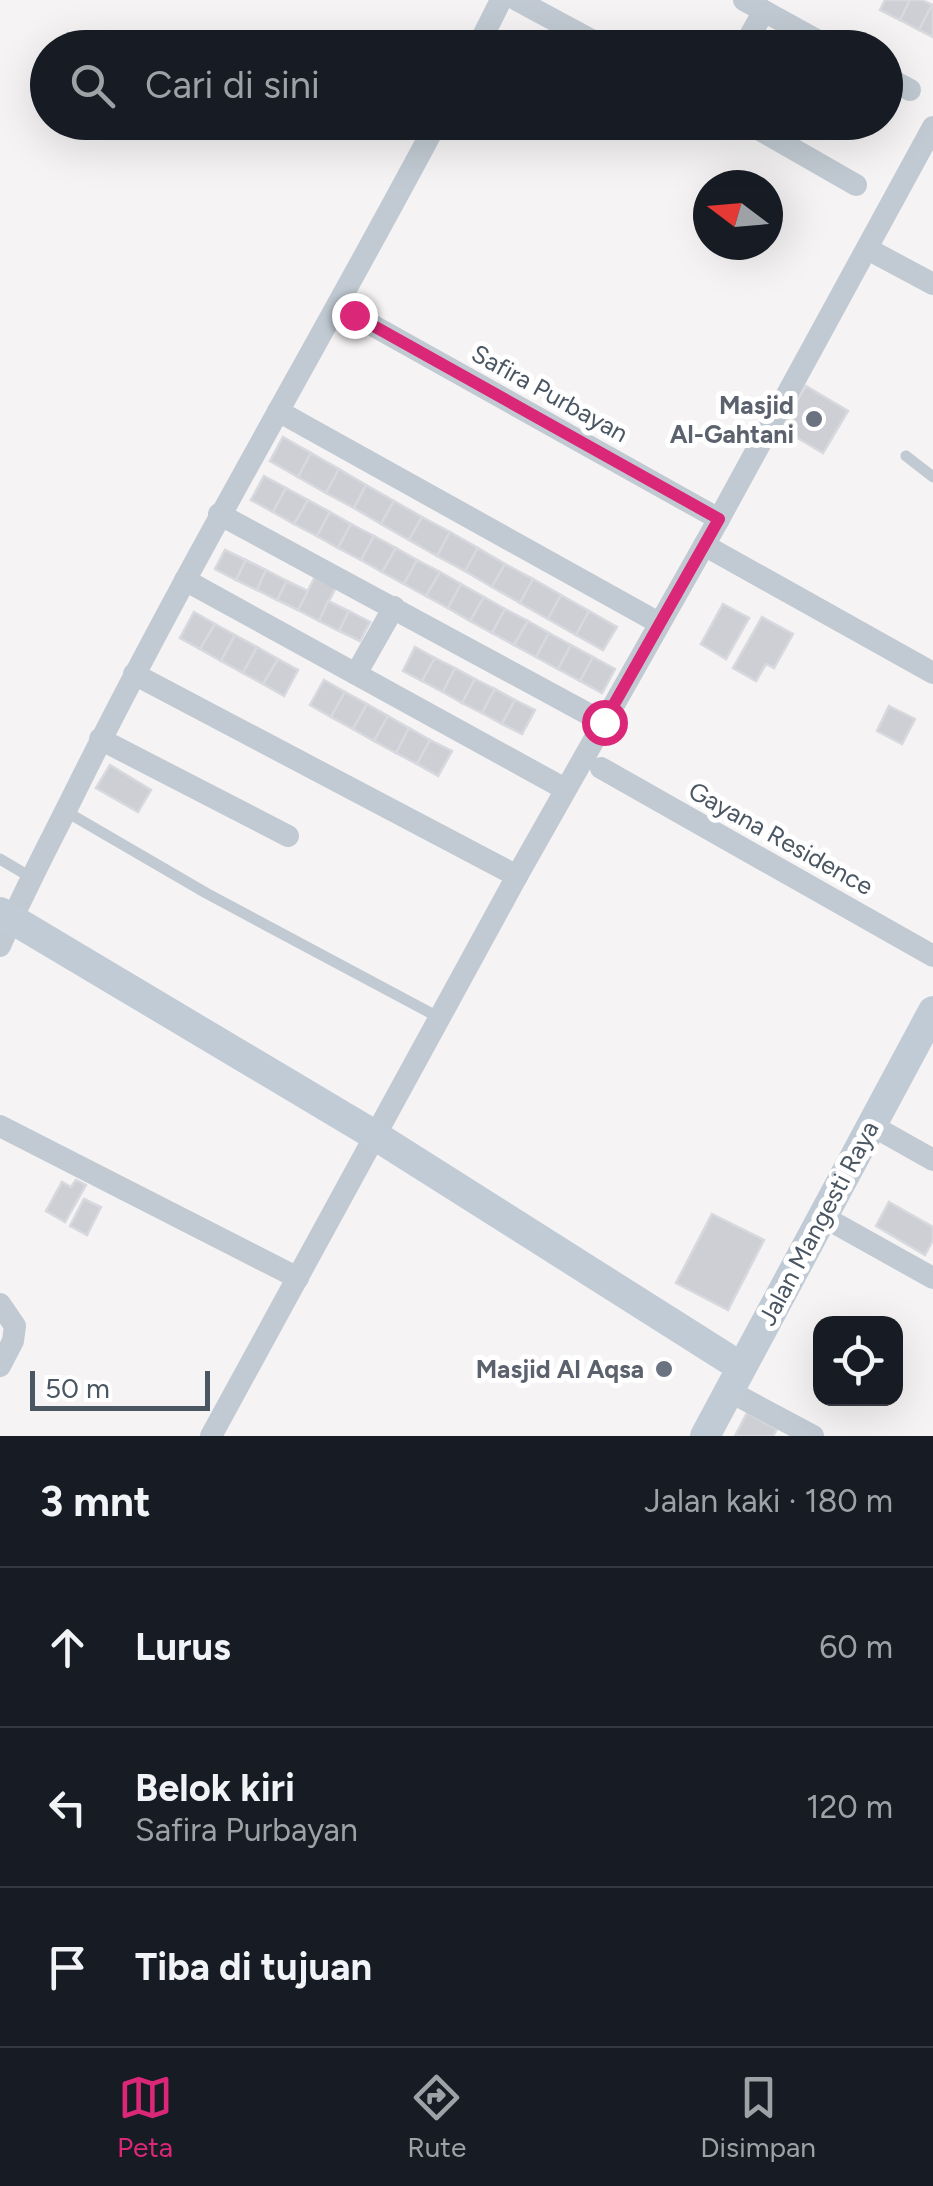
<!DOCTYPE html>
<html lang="id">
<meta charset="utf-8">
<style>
:root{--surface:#171b24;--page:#242831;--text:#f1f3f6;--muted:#9ea1a6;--line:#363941;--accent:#db2777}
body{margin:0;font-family:Figtree,sans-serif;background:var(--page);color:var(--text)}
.controls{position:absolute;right:30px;bottom:30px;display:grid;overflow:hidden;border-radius:20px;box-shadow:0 10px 40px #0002}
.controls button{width:90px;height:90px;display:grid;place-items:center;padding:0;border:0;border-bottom:2px solid var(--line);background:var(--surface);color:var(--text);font:50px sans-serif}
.compass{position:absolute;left:693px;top:170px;width:90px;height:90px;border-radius:50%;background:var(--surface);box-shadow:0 10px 40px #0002;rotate:286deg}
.scale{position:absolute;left:30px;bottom:25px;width:180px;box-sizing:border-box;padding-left:10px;border:5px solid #4a5661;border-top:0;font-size:28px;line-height:35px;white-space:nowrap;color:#4a5661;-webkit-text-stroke:8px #fff;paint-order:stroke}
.stop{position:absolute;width:30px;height:30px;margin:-22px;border:8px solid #db2777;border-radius:50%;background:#fff}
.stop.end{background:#db2777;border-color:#fff;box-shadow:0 2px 10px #0008}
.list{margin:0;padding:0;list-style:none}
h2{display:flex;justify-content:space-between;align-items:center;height:130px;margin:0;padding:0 40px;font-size:42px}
h2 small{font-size:32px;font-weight:400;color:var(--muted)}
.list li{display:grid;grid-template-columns:65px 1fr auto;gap:30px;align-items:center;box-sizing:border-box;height:160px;padding:0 40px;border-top:2px solid var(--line)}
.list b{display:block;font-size:38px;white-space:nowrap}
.list p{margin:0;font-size:32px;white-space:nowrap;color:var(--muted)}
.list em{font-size:32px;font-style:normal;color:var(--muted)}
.icon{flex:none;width:55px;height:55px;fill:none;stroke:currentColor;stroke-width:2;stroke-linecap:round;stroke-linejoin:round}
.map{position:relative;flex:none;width:933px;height:1436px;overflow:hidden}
.search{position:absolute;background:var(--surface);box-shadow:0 10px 40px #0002;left:30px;right:30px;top:30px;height:110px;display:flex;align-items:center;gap:25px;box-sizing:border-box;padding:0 35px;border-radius:55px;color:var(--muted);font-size:38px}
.sheet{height:610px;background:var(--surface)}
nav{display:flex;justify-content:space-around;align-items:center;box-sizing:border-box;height:140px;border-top:2px solid var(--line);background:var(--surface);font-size:28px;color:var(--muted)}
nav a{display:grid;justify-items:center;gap:5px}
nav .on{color:var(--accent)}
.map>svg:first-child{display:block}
.building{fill:#cdcfd5;stroke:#d7d9de;stroke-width:2.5}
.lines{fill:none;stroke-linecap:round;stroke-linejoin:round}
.lane{stroke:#c1cad2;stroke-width:11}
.street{stroke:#c1cad2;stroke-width:22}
.secondary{stroke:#c1cbd6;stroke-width:30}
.route{stroke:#db2777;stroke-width:12}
.worship-dot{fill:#6b7280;stroke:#fff;stroke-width:4}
.labels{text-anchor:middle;stroke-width:10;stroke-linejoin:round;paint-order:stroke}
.street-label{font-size:25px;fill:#4a5661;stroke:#fff}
.worship-label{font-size:25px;font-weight:bold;fill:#5b616d;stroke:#fff;text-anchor:end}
</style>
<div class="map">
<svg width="933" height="1436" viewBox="0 0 933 1436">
<rect width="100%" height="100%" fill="#f5f3f3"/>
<g class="building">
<path d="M885 0H910L900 20 880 10Z"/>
<path d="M910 0H922L932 5 919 30 900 20Z"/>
<path d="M932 5 933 6V37L919 30Z"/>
<path d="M806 386 848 411 823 453 781 428Z"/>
<path d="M283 437 311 453 298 477 270 461Z"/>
<path d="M311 453 339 469 326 493 298 477Z"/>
<path d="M339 469 366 485 354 508 326 493Z"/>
<path d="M264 476 286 488 273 512 251 500Z"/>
<path d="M366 485 394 501 381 524 354 508Z"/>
<path d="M286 488 308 500 294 524 273 512Z"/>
<path d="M308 500 330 512 317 536 294 524Z"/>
<path d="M394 501 422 517 409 540 381 524Z"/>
<path d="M330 512 351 524 338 548 317 536Z"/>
<path d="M422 517 450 532 437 556 409 540Z"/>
<path d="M351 524 374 536 361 560 338 548Z"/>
<path d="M450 532 478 548 465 571 437 556Z"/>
<path d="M374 536 396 548 382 572 361 560Z"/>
<path d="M396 548 417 560 404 584 382 572Z"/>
<path d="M478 548 505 564 492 587 465 571Z"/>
<path d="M225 550 246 560 236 580 215 569Z"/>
<path d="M246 560 266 570 257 590 236 580Z"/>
<path d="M417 560 440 572 426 596 404 584Z"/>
<path d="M505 564 533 579 520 603 492 587Z"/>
<path d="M266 570 287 581 277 600 257 590Z"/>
<path d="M440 572 461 584 448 608 426 596Z"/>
<path d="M315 577 336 587 319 621 298 610Z"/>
<path d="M533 579 561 595 548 619 520 603Z"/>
<path d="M287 581 308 591 298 610 277 600Z"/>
<path d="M461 584 484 597 470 621 448 608Z"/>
<path d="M561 595 589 611 576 635 548 619Z"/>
<path d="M484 597 505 609 492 633 470 621Z"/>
<path d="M328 601 349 611 339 631 319 621Z"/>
<path d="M723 604 749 618 726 659 701 644Z"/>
<path d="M505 609 528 621 514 645 492 633Z"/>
<path d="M349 611 370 622 360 641 339 631Z"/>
<path d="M589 611 617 627 603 650 576 635Z"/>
<path d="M194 612 215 624 200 649 180 638Z"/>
<path d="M762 617 793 634 774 668 766 664 756 681 733 668Z"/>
<path d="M528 621 549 633 536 657 514 645Z"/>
<path d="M215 624 235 635 221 661 200 649Z"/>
<path d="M549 633 571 645 558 669 536 657Z"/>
<path d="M235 635 257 647 243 673 221 661Z"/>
<path d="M571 645 593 657 580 681 558 669Z"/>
<path d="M257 647 278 659 263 684 243 673Z"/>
<path d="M415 647 435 658 422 681 403 671Z"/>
<path d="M593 657 615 669 602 693 580 681Z"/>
<path d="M435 658 455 668 443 692 422 681Z"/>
<path d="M278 659 298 670 284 696 263 684Z"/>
<path d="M455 668 475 679 462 703 443 692Z"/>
<path d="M475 679 495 689 482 713 462 703Z"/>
<path d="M324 680 345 692 331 717 310 705Z"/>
<path d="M495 689 515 700 502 724 482 713Z"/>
<path d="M345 692 367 704 353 729 331 717Z"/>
<path d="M515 700 535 710 522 734 502 724Z"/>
<path d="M367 704 388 716 374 741 353 729Z"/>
<path d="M889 706 915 719 902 744 877 731Z"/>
<path d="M388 716 409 728 396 753 374 741Z"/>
<path d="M409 728 430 740 417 764 396 753Z"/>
<path d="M430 740 452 751 438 776 417 764Z"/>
<path d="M110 765 151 790 138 812 96 788Z"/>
<path d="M76 1180 86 1185 65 1222 46 1211 62 1182 71 1187Z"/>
<path d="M84 1199 101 1207 87 1235 70 1226Z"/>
<path d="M889 1202 933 1227V1240L925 1255 876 1226Z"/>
<path d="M712 1214 764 1240 728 1310 676 1283Z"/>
<path d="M747 1413 777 1429 773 1436H735Z"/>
</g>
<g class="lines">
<g class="lane">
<path d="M906 456 933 477"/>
<path d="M65 811 206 893 440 1018"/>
<path d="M0 859 32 878"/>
</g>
<g class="street">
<path d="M517 0 606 48"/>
<path d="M744 0 831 48"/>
<path d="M477 48 501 0"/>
<path d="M743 48 764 11"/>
<path d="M886 77 910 90"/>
<path d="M746 122 856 185"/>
<path d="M877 254 933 284"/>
<path d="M354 315 719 519"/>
<path d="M278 411 659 623"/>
<path d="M219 514 603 722"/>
<path d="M704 545 933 673"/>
<path d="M185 580 565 789"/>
<path d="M134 674 517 876"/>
<path d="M356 674 394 607"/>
<path d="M100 739 288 836"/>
<path d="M601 768 933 956"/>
<path d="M0 946C22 895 48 846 73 796 186 567 317 348 437 122"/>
<path d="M871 1125 933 1160"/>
<path d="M0 1126 298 1278"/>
<path d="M822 1216 933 1278"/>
<path d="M0 1304 15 1326 13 1341 0 1366"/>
<path d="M729 1391 813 1436"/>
<path d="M211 1436 517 876 719 519 933 127"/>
</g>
<g class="secondary">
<path d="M0 912 376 1136 741 1367"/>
<path d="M705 1436 933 1011"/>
</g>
</g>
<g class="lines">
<path class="route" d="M354 315 719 519 604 722"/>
</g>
<g class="worship-dot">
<circle cx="814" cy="419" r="10"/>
<circle cx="664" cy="1369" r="10"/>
</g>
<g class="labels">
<g class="street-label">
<text transform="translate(550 393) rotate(29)" y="9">Safira Purbayan</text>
<text transform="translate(781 838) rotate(29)" y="9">Gayana Residence</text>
<text transform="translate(818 1223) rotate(-62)" y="9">Jalan Mangesti Raya</text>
</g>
<g class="worship-label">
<text x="794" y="414">Masjid<tspan x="794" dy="29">Al-Gahtani</tspan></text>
<text x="644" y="1378">Masjid Al Aqsa</text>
</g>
</g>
</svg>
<div class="controls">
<button><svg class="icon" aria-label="locate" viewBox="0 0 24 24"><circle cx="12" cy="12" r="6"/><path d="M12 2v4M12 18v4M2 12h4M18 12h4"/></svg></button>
</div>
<svg class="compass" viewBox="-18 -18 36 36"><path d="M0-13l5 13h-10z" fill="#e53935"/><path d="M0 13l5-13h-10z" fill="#9ea1a6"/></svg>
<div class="scale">50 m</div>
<div class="stop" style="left:604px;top:722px"></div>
<div class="stop end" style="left:354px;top:315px"></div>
<div class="search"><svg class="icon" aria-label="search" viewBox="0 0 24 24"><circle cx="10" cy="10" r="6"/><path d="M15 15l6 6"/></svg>Cari di sini</div>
</div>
<section class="sheet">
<h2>3 mnt<small>Jalan kaki · 180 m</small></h2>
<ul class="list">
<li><svg class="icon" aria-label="ahead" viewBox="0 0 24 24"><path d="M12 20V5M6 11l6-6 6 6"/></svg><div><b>Lurus</b></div><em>60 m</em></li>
<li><svg class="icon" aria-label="left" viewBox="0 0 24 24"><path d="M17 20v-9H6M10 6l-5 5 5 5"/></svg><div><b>Belok kiri</b><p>Safira Purbayan</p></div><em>120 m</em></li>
<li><svg class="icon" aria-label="arrive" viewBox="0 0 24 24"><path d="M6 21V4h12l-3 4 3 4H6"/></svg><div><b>Tiba di tujuan</b></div></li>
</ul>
</section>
<nav>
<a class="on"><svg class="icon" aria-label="map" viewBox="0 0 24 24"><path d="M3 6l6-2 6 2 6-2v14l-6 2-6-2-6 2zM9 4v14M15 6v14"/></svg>Peta</a>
<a><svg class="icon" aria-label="directions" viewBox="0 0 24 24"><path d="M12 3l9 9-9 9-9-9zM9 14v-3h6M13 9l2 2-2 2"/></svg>Rute</a>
<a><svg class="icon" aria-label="saved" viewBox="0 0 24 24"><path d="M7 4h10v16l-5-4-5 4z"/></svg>Disimpan</a>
</nav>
